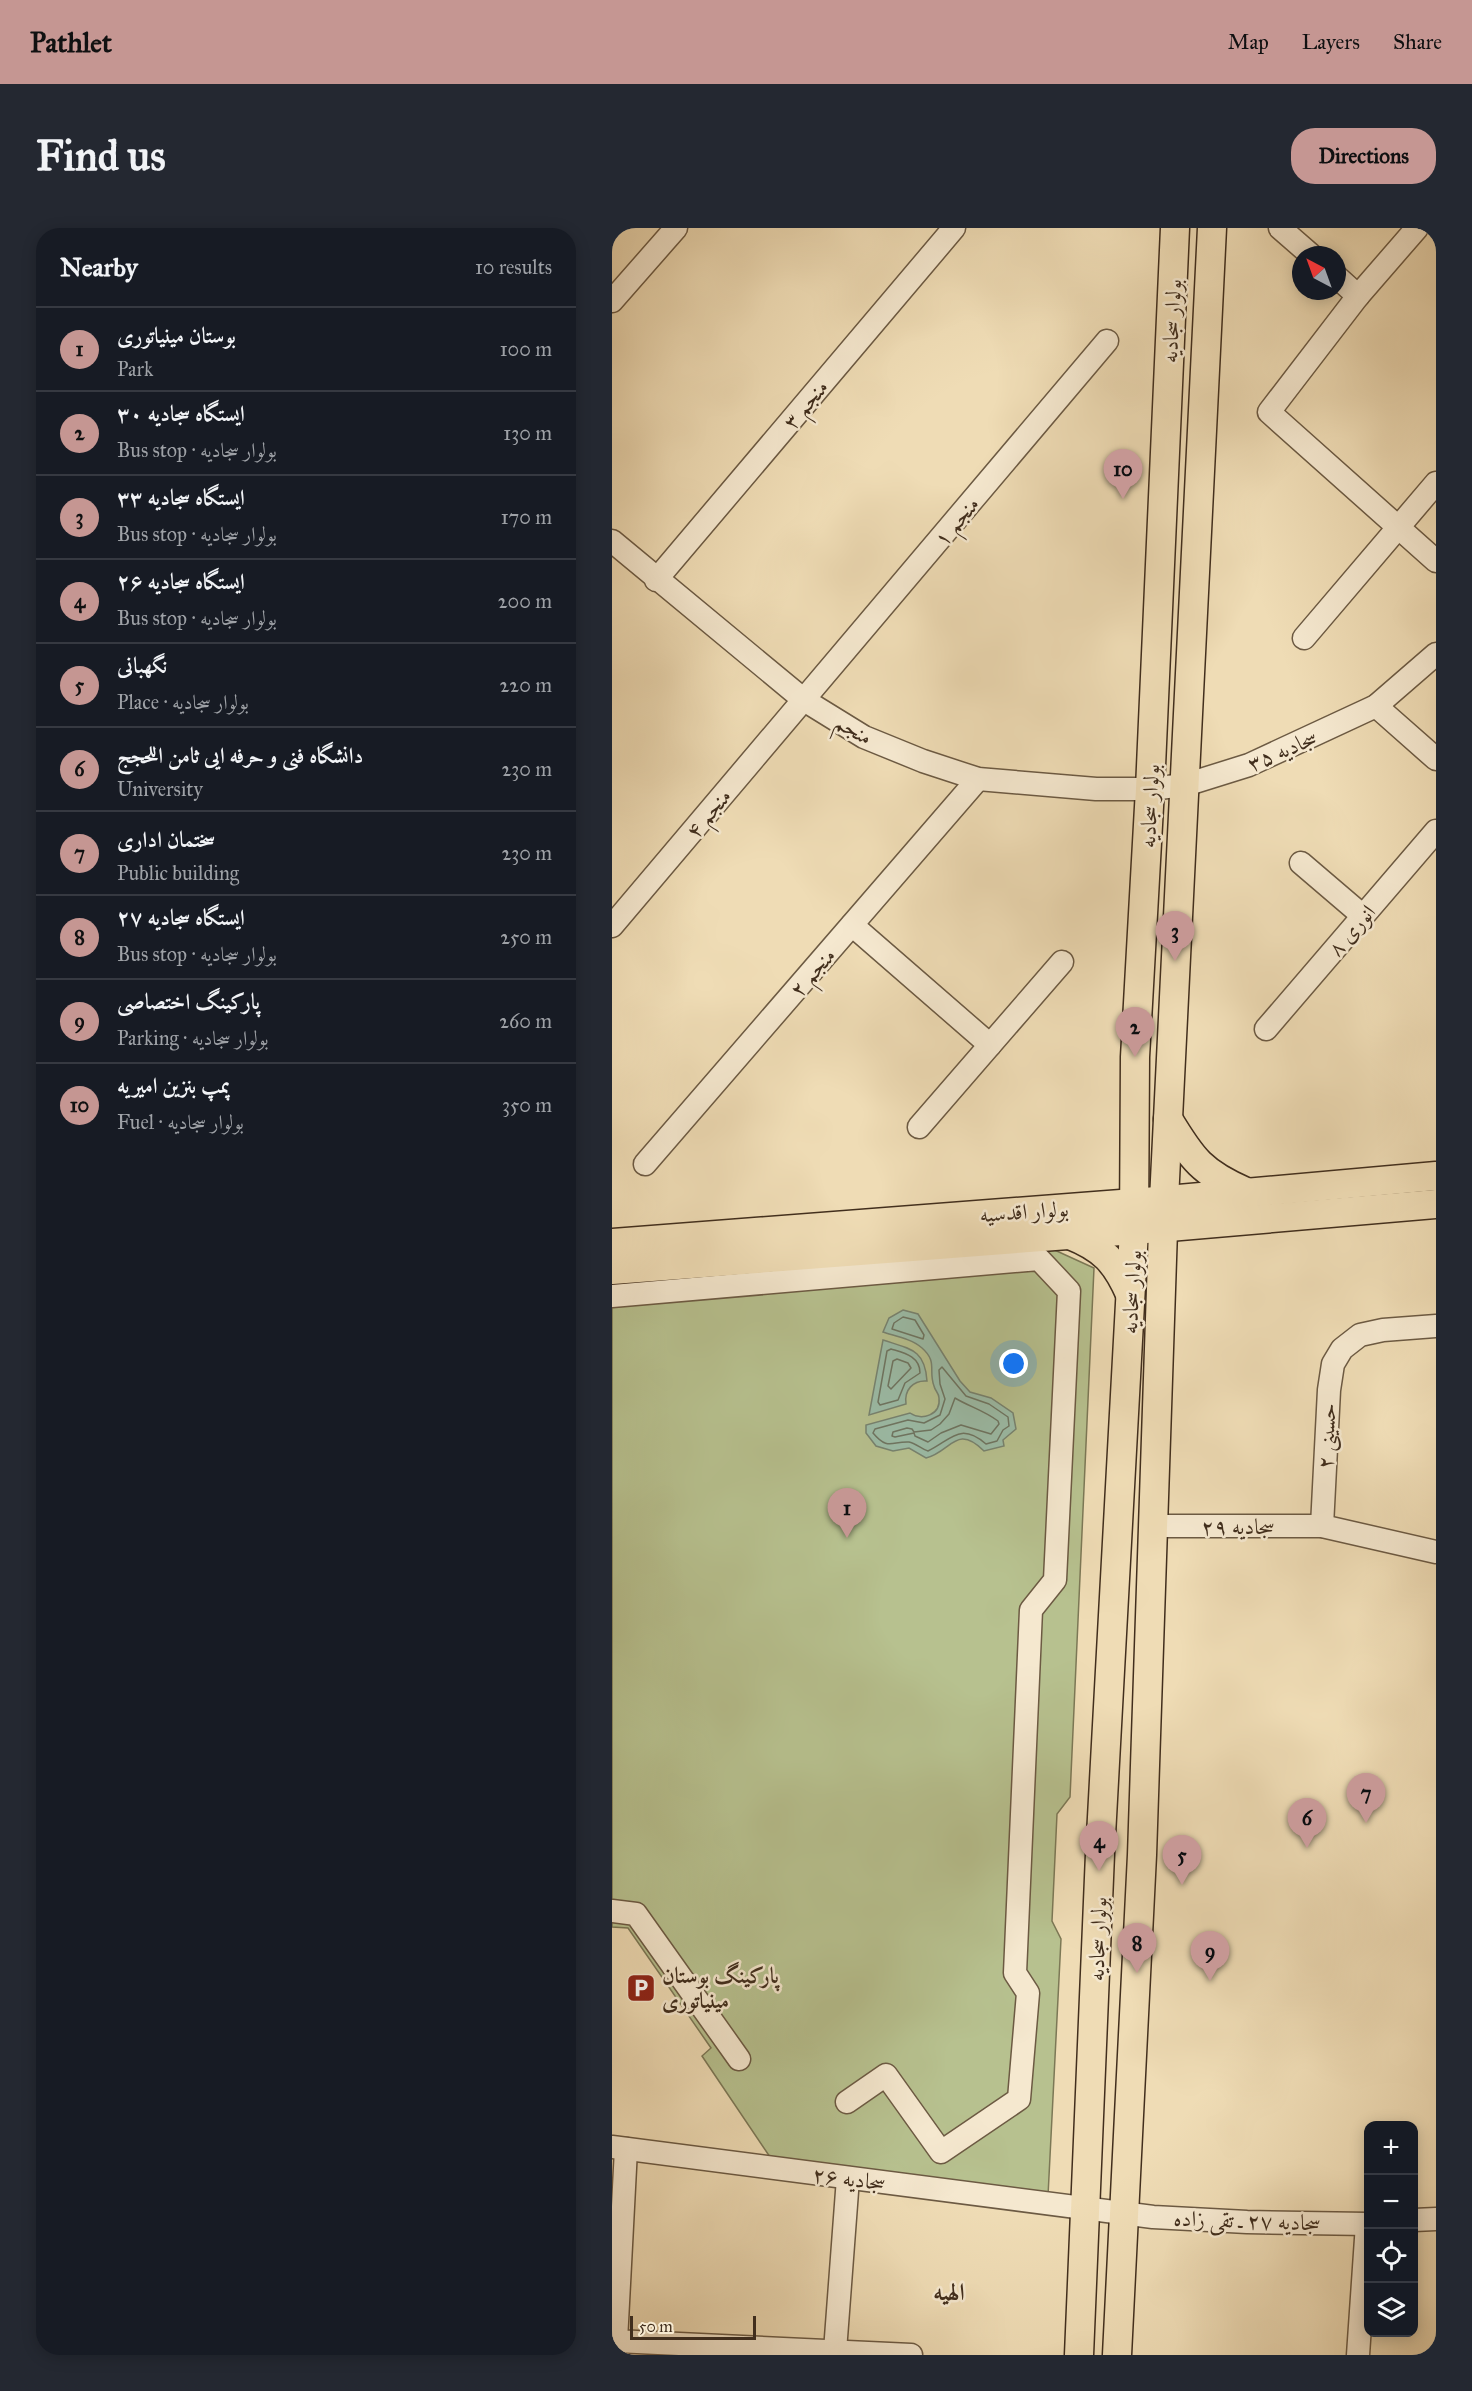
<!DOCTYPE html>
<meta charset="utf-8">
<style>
:root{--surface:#171b24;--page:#242831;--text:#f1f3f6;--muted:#9ea1a6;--line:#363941;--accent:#c59692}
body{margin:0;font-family:"IM FELL Great Primer",Amiri,serif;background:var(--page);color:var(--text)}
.controls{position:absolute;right:18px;bottom:18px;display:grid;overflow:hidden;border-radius:12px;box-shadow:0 3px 15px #0003}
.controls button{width:54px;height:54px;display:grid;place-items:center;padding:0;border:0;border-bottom:2px solid var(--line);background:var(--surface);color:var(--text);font:30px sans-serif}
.compass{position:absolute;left:680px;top:18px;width:54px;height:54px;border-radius:50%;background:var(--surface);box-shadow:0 3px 15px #0003;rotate:319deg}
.scale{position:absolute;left:18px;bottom:15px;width:126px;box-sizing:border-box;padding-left:6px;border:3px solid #412e1d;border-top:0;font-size:16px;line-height:21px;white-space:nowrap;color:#412e1d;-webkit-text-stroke:4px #f5e8cf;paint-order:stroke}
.you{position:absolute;left:402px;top:1136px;width:21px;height:21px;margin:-15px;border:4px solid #fff;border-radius:50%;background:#1a73e8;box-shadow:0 0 0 9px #1a73e833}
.badge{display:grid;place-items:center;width:39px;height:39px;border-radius:50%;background:var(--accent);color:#111;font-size:20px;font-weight:700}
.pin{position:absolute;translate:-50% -50px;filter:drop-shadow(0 2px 3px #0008)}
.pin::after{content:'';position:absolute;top:32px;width:21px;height:18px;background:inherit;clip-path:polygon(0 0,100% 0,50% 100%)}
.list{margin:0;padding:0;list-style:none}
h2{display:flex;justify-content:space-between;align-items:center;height:78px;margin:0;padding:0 24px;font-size:26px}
h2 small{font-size:20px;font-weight:400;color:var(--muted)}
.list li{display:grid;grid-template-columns:39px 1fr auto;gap:18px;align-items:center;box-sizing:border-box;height:84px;padding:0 24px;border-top:2px solid var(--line)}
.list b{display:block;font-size:22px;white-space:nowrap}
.list p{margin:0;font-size:20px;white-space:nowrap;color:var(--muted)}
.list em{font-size:20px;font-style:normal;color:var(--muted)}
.icon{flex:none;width:33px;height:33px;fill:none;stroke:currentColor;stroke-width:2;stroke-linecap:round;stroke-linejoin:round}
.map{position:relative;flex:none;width:824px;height:2127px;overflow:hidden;border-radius:24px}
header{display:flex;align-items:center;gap:36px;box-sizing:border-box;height:84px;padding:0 30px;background:var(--accent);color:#111}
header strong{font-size:28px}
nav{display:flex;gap:33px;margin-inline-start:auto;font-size:21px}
.intro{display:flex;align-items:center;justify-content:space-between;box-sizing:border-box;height:144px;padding:0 36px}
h1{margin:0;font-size:42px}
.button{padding:15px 27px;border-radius:24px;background:var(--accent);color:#111;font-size:21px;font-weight:700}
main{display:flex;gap:36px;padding:0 36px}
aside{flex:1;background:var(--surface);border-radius:24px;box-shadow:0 3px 15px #0003}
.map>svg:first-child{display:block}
.green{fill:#b7c18f;stroke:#7c7856;stroke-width:1.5}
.water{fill:#9bbca7;stroke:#778370;stroke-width:1.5}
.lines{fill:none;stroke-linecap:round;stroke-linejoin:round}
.shore{stroke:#6e7562;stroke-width:1.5}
.minor-casing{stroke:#6c5a43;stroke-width:25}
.major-casing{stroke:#412e1d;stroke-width:31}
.minor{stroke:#f5e8cf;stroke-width:22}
.major{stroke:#efdcb5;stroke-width:28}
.labels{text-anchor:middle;stroke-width:5;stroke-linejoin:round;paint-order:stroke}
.street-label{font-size:22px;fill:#412e1d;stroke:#f5e8cf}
.poi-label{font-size:22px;font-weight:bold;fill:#412e1d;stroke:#f5e8cf;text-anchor:start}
.neighbourhood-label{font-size:24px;font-weight:bold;fill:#412e1d;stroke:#f5e8cf}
</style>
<header>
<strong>Pathlet</strong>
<nav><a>Map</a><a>Layers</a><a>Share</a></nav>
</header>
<div class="intro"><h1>Find us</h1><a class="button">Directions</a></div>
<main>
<aside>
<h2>Nearby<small>10 results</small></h2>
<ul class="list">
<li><span class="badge">1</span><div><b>بوستان مینیاتوری</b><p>Park</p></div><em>100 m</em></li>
<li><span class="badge">2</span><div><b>ایستگاه سجادیه ۳۰</b><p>Bus stop · بولوار سجادیه</p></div><em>130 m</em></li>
<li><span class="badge">3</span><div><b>ایستگاه سجادیه ۳۳</b><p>Bus stop · بولوار سجادیه</p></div><em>170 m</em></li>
<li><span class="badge">4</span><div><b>ایستگاه سجادیه ۲۶</b><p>Bus stop · بولوار سجادیه</p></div><em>200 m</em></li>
<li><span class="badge">5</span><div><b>نگهبانی</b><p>Place · بولوار سجادیه</p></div><em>220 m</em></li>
<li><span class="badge">6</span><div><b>دانشگاه فنی و حرفه ایی ثامن اللحجج</b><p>University</p></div><em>230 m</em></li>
<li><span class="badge">7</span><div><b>سختمان اداری</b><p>Public building</p></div><em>230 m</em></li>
<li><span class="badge">8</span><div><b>ایستگاه سجادیه ۲۷</b><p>Bus stop · بولوار سجادیه</p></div><em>250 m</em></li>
<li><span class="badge">9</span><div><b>پارکینگ اختصاصی</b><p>Parking · بولوار سجادیه</p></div><em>260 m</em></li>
<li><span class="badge">10</span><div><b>پمپ بنزین امیریه</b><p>Fuel · بولوار سجادیه</p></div><em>350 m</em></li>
</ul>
</aside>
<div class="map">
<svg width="824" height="2127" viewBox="0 0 824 2127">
<rect width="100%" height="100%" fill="#efdcb5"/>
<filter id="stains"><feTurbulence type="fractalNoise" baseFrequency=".00333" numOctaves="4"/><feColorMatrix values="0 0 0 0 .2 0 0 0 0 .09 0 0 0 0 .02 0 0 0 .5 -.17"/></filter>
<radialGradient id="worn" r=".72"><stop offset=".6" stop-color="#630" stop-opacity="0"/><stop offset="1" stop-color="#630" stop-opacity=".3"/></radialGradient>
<path class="green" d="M425 1014 482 1040 458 1569 445 1586 440 1693 449 1711 436 1968 158 1929 90 1828 99 1820 16 1700 0 1699V1051Z"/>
<g class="water">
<path d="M291 1082 306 1086 348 1153 358 1164 379 1170 401 1185 404 1201 391 1212 392 1218 372 1223C344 1195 339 1224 314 1230L297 1220 281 1223 264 1218 254 1205V1197L298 1185C310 1193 329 1187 327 1170 327 1165 323 1163 322 1158 316 1142 326 1134 310 1120 300 1111 283 1108 271 1104L277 1090Z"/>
<path d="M271 1112C298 1121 313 1121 315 1153 301 1152 292 1162 294 1176L257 1187Z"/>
</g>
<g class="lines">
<g class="shore">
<path d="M291 1089 303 1092 312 1107 311 1111 280 1101 282 1095Z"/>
<path d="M279 1121C292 1125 308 1128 308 1145L293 1155 286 1172 268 1177 266 1174 275 1123Z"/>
<path d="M285 1131 296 1135 299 1140 279 1161 276 1158 281 1133Z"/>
<path d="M330 1139 354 1168 377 1176 396 1189 397 1198 391 1202 385 1213 374 1216C348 1194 340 1211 316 1223 310 1221 303 1215 297 1214 280 1213 276 1223 261 1205L263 1201 296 1192 312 1195 328 1187 333 1171 328 1156 327 1142Z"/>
<path d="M343 1170C358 1179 371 1182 386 1193L387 1196 379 1206 349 1197 329 1205 316 1214 303 1208 302 1205 283 1209 280 1208 281 1204 295 1200 300 1201 302 1204 319 1202 328 1196 337 1186Z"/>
</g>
<g class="minor-casing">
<g id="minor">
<path d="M668 0 699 27"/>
<path d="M805 0 746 68 657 184 824 333"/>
<path d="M725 49 746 68"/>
<path d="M0 73 64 0"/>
<path d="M0 313 192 472 252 509 311 533 366 551 484 561H538L573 557 637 537 764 478 824 426"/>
<path d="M44 352 342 0"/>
<path d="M692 410 824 255"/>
<path d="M764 478 824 531"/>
<path d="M689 635 751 688"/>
<path d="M240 697 378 817"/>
<path d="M0 698 495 113"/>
<path d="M654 801 824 603"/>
<path d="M307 899 450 734"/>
<path d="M33 936 366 551"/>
<path d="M0 1068 427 1031 457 1063 443 1352 419 1382 403 1745 416 1765 407 1871 329 1924 274 1847 235 1874"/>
<path d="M542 1298H710L824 1324"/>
<path d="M710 1298 717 1162 721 1136 730 1121 748 1107 771 1102 824 1098"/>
<path d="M0 1683 24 1686 127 1831"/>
<path d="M0 1919 541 1989 635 1994 756 1996"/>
<path d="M14 1921 4 2113 299 2127"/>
<path d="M802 1992 824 1991"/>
<path d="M223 2123 236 1950"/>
<path d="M746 2127 755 1996"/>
</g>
</g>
<g class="major-casing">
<g id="major">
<path d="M556 891C580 931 590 945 634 964"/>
<path d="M458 1007C491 1020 504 1034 518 1066"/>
<path d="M0 1015 522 975 824 948"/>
<path d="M0 1042 522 1002 824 976"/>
<path d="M467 2127 488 1626 522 1002 523 829 538 561 563 0"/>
<path d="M505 2127 530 1627 552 972 600 0"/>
</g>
</g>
<use href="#minor" class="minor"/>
<use href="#major" class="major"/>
</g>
<defs>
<g id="parking-square" transform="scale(1.5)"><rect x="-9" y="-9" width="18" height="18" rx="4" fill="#8f2418" stroke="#f5e8cf"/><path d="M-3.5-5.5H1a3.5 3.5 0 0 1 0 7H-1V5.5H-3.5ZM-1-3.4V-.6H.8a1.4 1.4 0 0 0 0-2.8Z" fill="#fff"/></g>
</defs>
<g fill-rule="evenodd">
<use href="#parking-square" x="29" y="1760"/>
</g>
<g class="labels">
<g class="street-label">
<text transform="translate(559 93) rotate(-87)" y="8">بولوار سجادیه</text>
<text transform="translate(193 176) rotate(-50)" y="8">منجم ۳</text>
<text transform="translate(344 293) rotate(-50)" y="8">منجم ۱</text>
<text transform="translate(242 501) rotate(29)" y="8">منجم</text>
<text transform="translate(670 522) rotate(-23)" y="8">سجادیه ۳۵</text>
<text transform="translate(537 578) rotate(-87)" y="8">بولوار سجادیه</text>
<text transform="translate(96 585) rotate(-50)" y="8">منجم ۴</text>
<text transform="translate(739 702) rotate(-49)" y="8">انوری ۸</text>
<text transform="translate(200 744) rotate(-49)" y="8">منجم ۲</text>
<text transform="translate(412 983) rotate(-4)" y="8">بولوار اقدسیه</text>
<text transform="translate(519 1064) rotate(-87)" y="8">بولوار سجادیه</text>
<text transform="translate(714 1208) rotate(-87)" y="8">حسینی ۲</text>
<text x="626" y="1306">سجادیه ۲۹</text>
<text transform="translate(485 1711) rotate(-88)" y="8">بولوار سجادیه</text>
<text transform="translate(237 1950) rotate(7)" y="8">سجادیه ۲۶</text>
<text transform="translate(635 1992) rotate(2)" y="8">سجادیه ۲۷ ـ تقی زاده</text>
</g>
<g class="poi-label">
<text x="50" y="1755">پارکینگ بوستان<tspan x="50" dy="25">مینیاتوری</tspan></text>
</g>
<g class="neighbourhood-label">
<text x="337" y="2072">الهیه</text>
</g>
</g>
<rect width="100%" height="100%" filter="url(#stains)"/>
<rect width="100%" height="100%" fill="url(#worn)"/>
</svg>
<div class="controls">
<button>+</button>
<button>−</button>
<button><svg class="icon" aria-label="locate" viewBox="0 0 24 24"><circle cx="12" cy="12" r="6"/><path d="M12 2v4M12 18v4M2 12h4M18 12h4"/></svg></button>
<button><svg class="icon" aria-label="layers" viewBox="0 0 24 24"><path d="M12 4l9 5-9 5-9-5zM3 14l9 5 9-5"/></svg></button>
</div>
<svg class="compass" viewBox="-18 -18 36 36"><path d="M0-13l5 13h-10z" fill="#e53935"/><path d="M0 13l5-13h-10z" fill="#9ea1a6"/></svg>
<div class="scale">50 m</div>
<div class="you"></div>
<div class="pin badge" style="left:235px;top:1310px">1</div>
<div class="pin badge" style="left:523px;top:829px">2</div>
<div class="pin badge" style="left:563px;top:733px">3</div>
<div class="pin badge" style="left:487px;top:1643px">4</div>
<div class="pin badge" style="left:570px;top:1657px">5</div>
<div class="pin badge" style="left:695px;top:1620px">6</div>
<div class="pin badge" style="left:754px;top:1595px">7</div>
<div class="pin badge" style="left:525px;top:1745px">8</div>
<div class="pin badge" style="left:598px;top:1753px">9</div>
<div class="pin badge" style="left:511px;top:271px">10</div>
</div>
</main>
